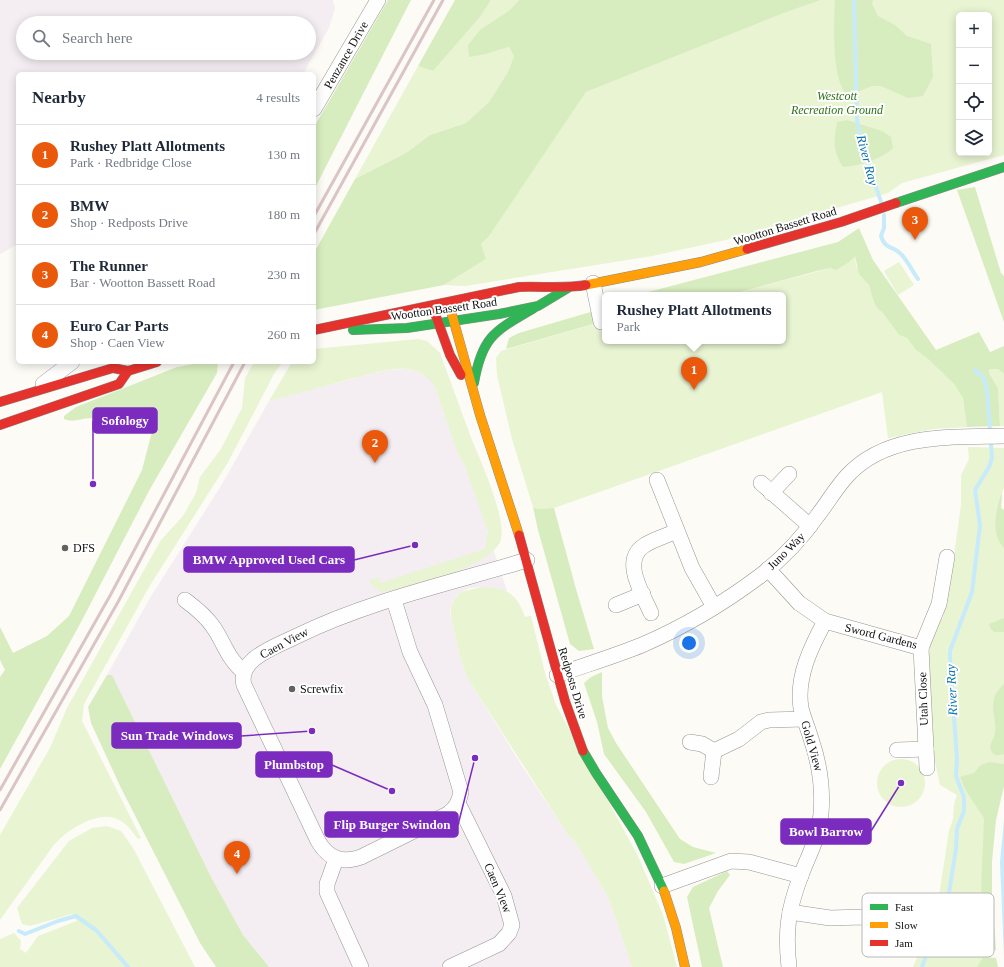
<!DOCTYPE html>
<meta charset="utf-8">
<style>
:root{--surface:#fff;--page:#f6f6f7;--text:#1f2937;--muted:#747a83;--line:#e0e1e3;--accent:#ea580c}
body{margin:0;font-family:Georgia,serif;background:var(--page);color:var(--text)}
.controls{position:absolute;right:12px;top:12px;display:grid;overflow:hidden;border-radius:6px;box-shadow:0 2px 10px #0003}
.controls button{width:36px;height:36px;display:grid;place-items:center;padding:0;border:0;border-bottom:1px solid var(--line);background:var(--surface);color:var(--text);font:20px sans-serif}
.you{position:absolute;left:689px;top:643px;width:14px;height:14px;margin:-10px;border:3px solid #fff;border-radius:50%;background:#1a73e8;box-shadow:0 0 0 6px #1a73e833}
.badge{display:grid;place-items:center;width:26px;height:26px;border-radius:50%;background:var(--accent);color:#fff;font-size:13px;font-weight:700}
.pin{position:absolute;translate:-50% -33px;filter:drop-shadow(0 1px 2px #0008)}
.pin::after{content:'';position:absolute;top:21px;width:14px;height:12px;background:inherit;clip-path:polygon(0 0,100% 0,50% 100%)}
.popup{position:absolute;left:602px;top:292px;width:184px;height:52px;box-sizing:border-box;display:grid;place-content:center;border-radius:6px;background:var(--surface);filter:drop-shadow(0 1px 3px #0005);font-size:13px;white-space:nowrap;color:var(--muted)}
.popup b{font-size:15px;color:var(--text)}
.popup::after{content:'';position:absolute;left:50%;top:100%;margin-left:-8px;border:8px solid transparent;border-top-color:var(--surface)}
.list{margin:0;padding:0;list-style:none}
h2{display:flex;justify-content:space-between;align-items:center;height:52px;margin:0;padding:0 16px;font-size:17px}
h2 small{font-size:13px;font-weight:400;color:var(--muted)}
.list li{display:grid;grid-template-columns:26px 1fr auto;gap:12px;align-items:center;box-sizing:border-box;height:60px;padding:0 16px;border-top:1px solid var(--line)}
.list b{display:block;font-size:15px;white-space:nowrap}
.list p{margin:0;font-size:13px;white-space:nowrap;color:var(--muted)}
.list em{font-size:13px;font-style:normal;color:var(--muted)}
.icon{flex:none;width:22px;height:22px;fill:none;stroke:currentColor;stroke-width:2;stroke-linecap:round;stroke-linejoin:round}
.map{position:relative;flex:none;width:1004px;height:967px;overflow:hidden}
.search{position:absolute;background:var(--surface);box-shadow:0 2px 10px #0003;left:16px;top:16px;width:300px;height:44px;display:flex;align-items:center;gap:10px;box-sizing:border-box;padding:0 14px;border-radius:22px;color:var(--muted);font-size:15px}
.panel{position:absolute;background:var(--surface);box-shadow:0 2px 10px #0003;left:16px;top:72px;width:300px;height:292px;border-radius:6px}
.map>svg:first-child{display:block}
.industrial{fill:#f4eef2;fill-rule:evenodd}
.green{fill:#e8f4d2;fill-rule:evenodd}
.forest{fill:#d8edbf}
.water{fill:#c7ebfb}
.lines{fill:none;stroke-linecap:round;stroke-linejoin:round}
.stream{stroke:#c7ebfb;stroke-width:4}
.street-casing{stroke:#969593;stroke-width:16}
.fast-casing{stroke:#8c8c89;stroke-width:10}
.slow-casing{stroke:#8c8c89;stroke-width:10}
.jam-casing{stroke:#8c8c89;stroke-width:10}
.street{stroke:#fffefe;stroke-width:15}
.fast{stroke:#30b455;stroke-width:9}
.slow{stroke:#ff9f0a;stroke-width:9}
.jam{stroke:#e5322d;stroke-width:9}
.rail{stroke:#dbc4c5;stroke-width:3}
.poi-dot{fill:#626260;stroke:#fff;stroke-width:1.5}
.labels{text-anchor:middle;stroke-width:4;stroke-linejoin:round;paint-order:stroke}
.street-label{font-size:12px;fill:#0f0f0f;stroke:#fff}
.park-label{font-size:12px;font-style:italic;fill:#2e7017;stroke:#fff}
.poi-label{font-size:12px;fill:#0f0f0f;stroke:#fff;text-anchor:start}
.water-label{font-size:13px;font-style:italic;fill:#0971b1;stroke:#fff}
.key{fill:#fff;stroke:#b7b7b7;stroke-width:1}
.key-label{font-size:11px;fill:#0f0f0f}
.leader{fill:none;stroke:#7b2cbf;stroke-width:1.5}
.callout-dot{fill:#7b2cbf;stroke:#fff;stroke-width:1.5}
.callout{fill:#7b2cbf;stroke:#7b2cbf;stroke-width:1.5}
.callout-label{font-size:13px;text-anchor:middle;font-weight:bold;fill:#fff}
</style>
<div class="map">
<svg width="1004" height="967" viewBox="0 0 1004 967">
<rect width="100%" height="100%" fill="#fcfbf5"/>
<g class="industrial">
<path d="M0 0H333L335 8 329 28 303 74H18V244L0 254ZM23 23H309V53H23Z"/>
<path d="M407 369 415 371 429 378 435 387 457 452 464 464 480 508 507 591 481 587 469 588 457 595 452 602 450 613 461 661 468 679 519 761 570 838 574 840 609 899 632 967H247L107 675 150 598 222 484 269 401 374 373 388 370Z"/>
</g>
<g class="green">
<path d="M491 0H519L510 10 481 29 486 54 509 47 514 56 508 72 489 102 466 123 430 135 406 153 355 179 418 66 433 71 480 17Z"/>
<path d="M821 0H1004V155L902 183 888 193 730 239 652 256 465 286 444 285 486 259 481 244 489 235 586 92 784 13ZM959 15H989V153H959Z"/>
<path d="M855 255 856 265 864 279 869 285 877 308 882 312 899 335 907 338 916 350 928 359 954 384 963 398 967 427 933 429 888 438 882 392 554 508 537 509 533 507 512 439 497 375 496 358 501 351 605 321V341H783V295H729L831 268Z"/>
<path d="M899 262 914 285 898 295 884 271Z"/>
<path d="M418 339 427 341 440 353C450 380 460 408 470 435 479 458 509 521 500 542 488 568 407 589 380 592L368 581 379 577 380 583 485 549 488 532 464 464 457 452 435 387C429 377 419 371 408 369 389 367 368 375 350 379 323 387 296 394 269 401L292 362H314V349Z"/>
<path d="M254 362H283L275 372 227 464 149 587 84 704 82 721 141 838 138 839C133 833 128 825 121 821 101 807 66 830 53 846L0 920V835L50 748 67 708 144 570 161 540 183 516 196 493 200 477 221 449 242 408 245 378Z"/>
<path d="M989 368 998 369 1004 374V426H1000L998 388 989 373Z"/>
<path d="M968 447 1004 448V488L1002 492 1001 508 1004 510V786L984 854 981 892 984 932 983 957 977 967H913L929 932 939 896 949 831 953 819 954 804 957 795 940 785 932 748 929 655 930 643 937 624 943 618 950 585 961 505V475L969 459Z"/>
<path d="M481 587C506 587 517 593 525 617L531 616 545 673 556 705 638 856 663 915 677 967H632L609 899 574 840 570 838 468 679 461 661 451 617V607L454 599 461 592Z"/>
<circle cx="901" cy="783" r="24"/>
<path d="M107 826 121 831 133 848 195 967H0V939L14 933 21 941 20 949 26 953 38 936 77 921 72 914 30 926 22 924 17 908 69 841 92 828Z"/>
</g>
<g class="forest">
<path d="M388 0H411L314 190V127Z"/>
<path d="M455 0H491L480 17 433 71 418 66Z"/>
<path d="M519 0H821L784 13 586 92 489 236 481 244 486 259 444 285 314 310V253L355 179 406 153 430 135 466 123 489 102 508 72 514 56 509 47 486 54 469 57 468 45 481 29 510 10Z"/>
<path d="M835 0H873L872 4 878 16 895 25 907 36 931 44 933 77 923 96 908 98 881 86H872L848 96C831 82 834 22 835 0Z"/>
<path d="M847 120 882 131 891 137 893 148C882 159 859 166 843 167 832 149 834 142 837 122Z"/>
<path d="M975 187 1001 273 1004 276V322L957 190Z"/>
<path d="M859 228 873 260 936 350 979 332 990 352 1004 346V374L998 369H989V373L998 388 1000 426 967 427 963 398 954 384 928 359 916 350 907 338 899 335 882 312 877 308 874 302 869 285 859 274 855 256 849 262 836 270 831 268 817 271 729 295H637L838 242Z"/>
<path d="M594 311 597 323 506 349 509 338 519 333Z"/>
<path d="M205 362H218L217 373 150 489 80 624 0 769V677L5 670 0 660V627L13 653 47 636 69 616 142 470 154 424V416C132 413 132 414 118 431 111 427 103 421 95 419 84 416 75 424 64 419V416L76 407 177 367Z"/>
<path d="M1002 492 1001 508 1004 510V548C990 533 996 509 1002 492Z"/>
<path d="M533 507 537 509 554 508 576 589 594 649 579 651 570 644 538 530Z"/>
<path d="M1004 618V632H994L990 628 989 624Z"/>
<path d="M602 672V696L608 728 616 743 680 839 693 847 716 853 684 864 674 862 646 812 604 754 597 722 584 683 591 677Z"/>
<path d="M107 675H112L212 879 243 935 269 967H216L200 943 121 788 91 723 88 707Z"/>
<path d="M1004 684V754C999 756 993 756 991 750 988 745 995 738 995 733 997 722 991 709 994 699 995 693 1000 688 1004 684Z"/>
<path d="M989 762 1004 764V786L996 820 992 862V895L996 950 983 948 981 892 984 818 966 791 960 777 974 773 981 765Z"/>
<path d="M727 871 730 875 718 891 709 908 723 967H702L687 897 693 887Z"/>
<path d="M983 957 996 958 998 967H977Z"/>
</g>
<path class="water" d="M1004 821V956L1000 862Z"/>
<g class="lines">
<g class="stream">
<path d="M854 0 857 120 861 141 881 202"/>
<path d="M884 215V228L881 236C886 251 893 245 901 254 908 261 912 271 918 279"/>
<path d="M19 931 25 934 58 921 76 916 97 931 128 967"/>
<path d="M922 967 938 924 940 915 948 899 956 849 957 829 964 811V797L956 776 957 759 950 658V651L972 592 980 525 975 490 989 467 992 458 987 389 983 377 975 370"/>
</g>
<g class="street-casing">
<g id="street">
<path d="M314 109 378 0"/>
<path d="M593 283 601 322"/>
<path d="M43 384 72 362"/>
<path d="M657 480 692 568 714 607"/>
<path d="M761 483 810 526"/>
<path d="M771 493 789 474"/>
<path d="M768 569 799 603 825 621 921 648 939 604 947 557"/>
<path d="M185 600C196 608 206 616 214 628 224 643 229 661 244 672"/>
<path d="M394 600 410 652 435 705 461 792C459 802 456 808 448 814L361 857C342 864 328 858 318 841L244 685C241 675 246 666 254 659 266 649 283 643 297 636 368 601 451 583 527 560"/>
<path d="M616 605 643 594"/>
<path d="M651 613C643 594 620 560 645 545 654 539 666 536 677 531"/>
<path d="M921 648 927 768"/>
<path d="M557 675C585 665 615 656 642 645 684 627 724 603 760 576 782 559 802 538 818 515 828 502 836 488 847 476 886 433 951 437 1004 436"/>
<path d="M690 742 702 744 714 751 739 739 761 722 769 720 804 719"/>
<path d="M897 750 926 749"/>
<path d="M711 777 714 751"/>
<path d="M336 859 327 884V892L361 967"/>
<path d="M662 886 731 861 749 862 801 876"/>
<path d="M790 912 830 918 863 917 885 922 901 928"/>
<path d="M450 967 499 944 509 933 512 925 504 896 458 803"/>
<path d="M789 967C785 932 788 910 800 878 808 856 819 838 821 814 823 790 820 766 812 742 809 731 804 720 801 708 796 677 811 647 825 621"/>
</g>
</g>
<g class="fast-casing">
<g id="fast">
<path d="M896 203 1004 167"/>
<path d="M353 330 407 328 499 314 538 306 568 288"/>
<path d="M474 383C482 336 495 331 534 308"/>
<path d="M583 751 596 773 638 836 664 891"/>
</g>
</g>
<g class="slow-casing">
<g id="slow">
<path d="M586 285 701 262 747 249"/>
<path d="M449 304 480 415 519 535"/>
<path d="M664 891 676 928 685 967"/>
</g>
</g>
<g class="jam-casing">
<g id="jam">
<path d="M747 249 841 222 896 203"/>
<path d="M433 308 450 355 461 375"/>
<path d="M314 330 519 287C542 286 564 289 586 285"/>
<path d="M0 402 113 368 128 371 157 362"/>
<path d="M0 425 119 384 128 371"/>
<path d="M519 535 565 701 583 751"/>
</g>
</g>
<use href="#street" class="street"/>
<use href="#fast" class="fast"/>
<use href="#slow" class="slow"/>
<use href="#jam" class="jam"/>
<g class="rail">
<path d="M314 216 434 0"/>
<path d="M314 234 443 0"/>
<path d="M0 790 111 594 234 362"/>
<path d="M0 810 118 602 245 362"/>
</g>
</g>
<g class="poi-dot">
<circle cx="65" cy="548" r="4"/>
<circle cx="292" cy="689" r="4"/>
</g>
<g class="labels">
<g class="street-label">
<text transform="translate(346 55) rotate(-60)" y="4">Penzance Drive</text>
<text transform="translate(785 226) rotate(-17)" y="4">Wootton Bassett Road</text>
<text transform="translate(444 309) rotate(-8)" y="4">Wootton Bassett Road</text>
<text transform="translate(786 551) rotate(-45)" y="4">Juno Way</text>
<text transform="translate(881 636) rotate(14)" y="4">Sword Gardens</text>
<text transform="translate(284 643) rotate(-28)" y="4">Caen View</text>
<text transform="translate(573 683) rotate(73)" y="4">Redposts Drive</text>
<text transform="translate(923 699) rotate(-92)" y="4">Utah Close</text>
<text transform="translate(812 746) rotate(74)" y="4">Gold View</text>
<text transform="translate(498 888) rotate(67)" y="4">Caen View</text>
</g>
<g class="park-label">
<text x="837" y="100">Westcott<tspan x="837" dy="14">Recreation Ground</tspan></text>
</g>
<g class="poi-label">
<text x="73" y="552">DFS</text>
<text x="300" y="693">Screwfix</text>
</g>
<g class="water-label">
<text transform="translate(868 160) rotate(75)" y="5">River Ray</text>
<text transform="translate(951 690) rotate(-93)" y="5">River Ray</text>
</g>
</g>
<rect x="862" y="893" width="132" height="64" rx="6" class="key"/>
<rect x="870" y="904" width="18" height="6" fill="#30b455"/>
<rect x="870" y="922" width="18" height="6" fill="#ff9f0a"/>
<rect x="870" y="940" width="18" height="6" fill="#e5322d"/>
<g class="key-label">
<text x="895" y="911">Fast</text>
<text x="895" y="929">Slow</text>
<text x="895" y="947">Jam</text>
</g>
<path class="leader" d="M93 484L93 421M415 545L354 560M312 731L241 736M392 791L332 765M475 758L458 825M901 783L871 831"/>
<g class="callout-dot">
<circle cx="93" cy="484" r="4"/>
<circle cx="415" cy="545" r="4"/>
<circle cx="312" cy="731" r="4"/>
<circle cx="392" cy="791" r="4"/>
<circle cx="475" cy="758" r="4"/>
<circle cx="901" cy="783" r="4"/>
</g>
<g class="callout">
<rect x="93" y="408" width="64" height="25" rx="4"/>
<rect x="184" y="547" width="170" height="25" rx="4"/>
<rect x="112" y="723" width="129" height="25" rx="4"/>
<rect x="256" y="752" width="76" height="25" rx="4"/>
<rect x="325" y="812" width="133" height="25" rx="4"/>
<rect x="781" y="819" width="90" height="25" rx="4"/>
</g>
<g class="callout-label">
<text x="125" y="425">Sofology</text>
<text x="269" y="564">BMW Approved Used Cars</text>
<text x="177" y="740">Sun Trade Windows</text>
<text x="294" y="769">Plumbstop</text>
<text x="392" y="829">Flip Burger Swindon</text>
<text x="826" y="836">Bowl Barrow</text>
</g>
</svg>
<div class="controls">
<button>+</button>
<button>−</button>
<button><svg class="icon" aria-label="locate" viewBox="0 0 24 24"><circle cx="12" cy="12" r="6"/><path d="M12 2v4M12 18v4M2 12h4M18 12h4"/></svg></button>
<button><svg class="icon" aria-label="layers" viewBox="0 0 24 24"><path d="M12 4l9 5-9 5-9-5zM3 14l9 5 9-5"/></svg></button>
</div>
<div class="you"></div>
<div class="pin badge" style="left:694px;top:390px">1</div>
<div class="popup"><b>Rushey Platt Allotments</b>Park</div>
<div class="pin badge" style="left:375px;top:463px">2</div>
<div class="pin badge" style="left:915px;top:240px">3</div>
<div class="pin badge" style="left:237px;top:874px">4</div>
<div class="search"><svg class="icon" aria-label="search" viewBox="0 0 24 24"><circle cx="10" cy="10" r="6"/><path d="M15 15l6 6"/></svg>Search here</div>
<section class="panel">
<h2>Nearby<small>4 results</small></h2>
<ul class="list">
<li><span class="badge">1</span><div><b>Rushey Platt Allotments</b><p>Park · Redbridge Close</p></div><em>130 m</em></li>
<li><span class="badge">2</span><div><b>BMW</b><p>Shop · Redposts Drive</p></div><em>180 m</em></li>
<li><span class="badge">3</span><div><b>The Runner</b><p>Bar · Wootton Bassett Road</p></div><em>230 m</em></li>
<li><span class="badge">4</span><div><b>Euro Car Parts</b><p>Shop · Caen View</p></div><em>260 m</em></li>
</ul>
</section>
</div>
